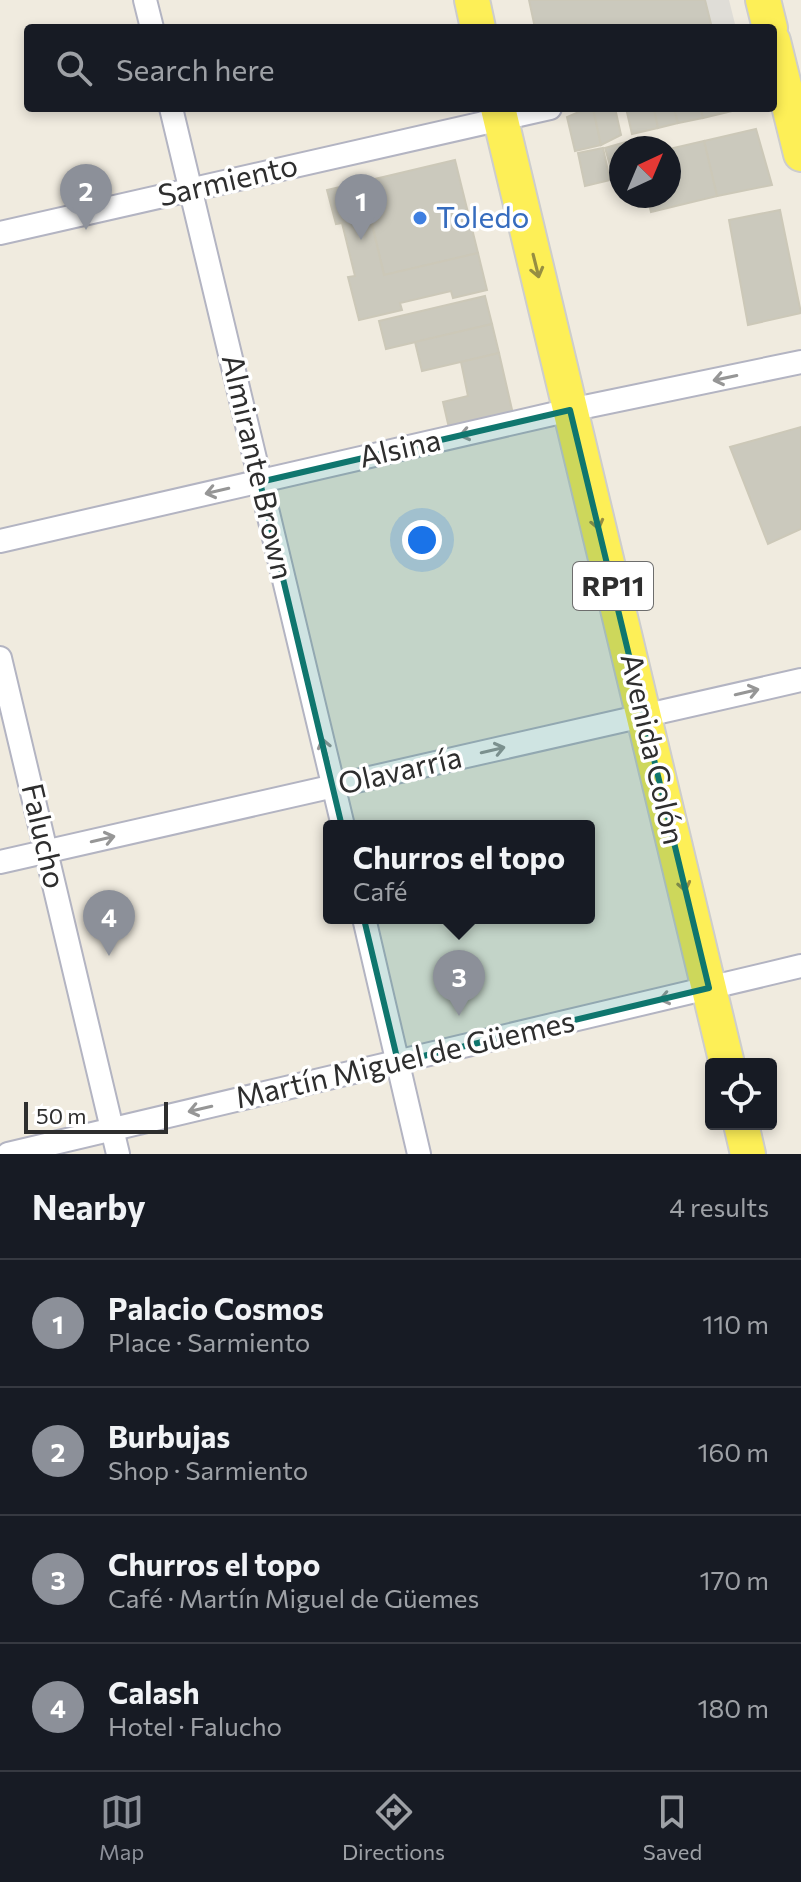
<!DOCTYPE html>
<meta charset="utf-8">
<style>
:root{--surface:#171b24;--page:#242831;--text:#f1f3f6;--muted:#9ea1a6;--line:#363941;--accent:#8c9099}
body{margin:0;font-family:Commissioner,sans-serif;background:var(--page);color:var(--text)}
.controls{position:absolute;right:24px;bottom:24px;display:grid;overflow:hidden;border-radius:8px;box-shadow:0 4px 12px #0003}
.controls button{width:72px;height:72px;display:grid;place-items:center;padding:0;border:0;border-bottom:2px solid var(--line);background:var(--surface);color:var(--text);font:40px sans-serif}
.compass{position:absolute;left:609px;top:136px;width:72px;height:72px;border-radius:50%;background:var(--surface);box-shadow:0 4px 12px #0003;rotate:44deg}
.scale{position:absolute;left:24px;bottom:20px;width:144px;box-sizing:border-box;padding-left:8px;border:4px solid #2e2e2e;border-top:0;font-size:22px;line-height:28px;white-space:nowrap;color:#2e2e2e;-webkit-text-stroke:6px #fff;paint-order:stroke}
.you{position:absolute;left:422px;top:540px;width:28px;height:28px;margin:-20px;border:6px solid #fff;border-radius:50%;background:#1a73e8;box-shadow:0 0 0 12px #1a73e833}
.badge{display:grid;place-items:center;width:52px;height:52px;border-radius:50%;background:var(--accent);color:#fff;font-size:26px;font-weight:700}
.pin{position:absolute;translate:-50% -66px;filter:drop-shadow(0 2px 4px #0008)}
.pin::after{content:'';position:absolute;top:42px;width:28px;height:24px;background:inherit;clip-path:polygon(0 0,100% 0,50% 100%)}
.popup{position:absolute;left:323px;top:820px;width:272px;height:104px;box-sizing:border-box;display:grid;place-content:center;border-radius:8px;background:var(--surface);filter:drop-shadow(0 2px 6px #0005);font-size:26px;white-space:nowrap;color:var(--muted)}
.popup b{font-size:30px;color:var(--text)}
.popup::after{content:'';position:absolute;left:50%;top:100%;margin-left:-16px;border:16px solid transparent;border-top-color:var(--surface)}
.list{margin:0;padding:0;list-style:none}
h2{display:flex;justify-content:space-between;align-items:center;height:104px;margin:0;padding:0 32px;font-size:34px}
h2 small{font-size:26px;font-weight:400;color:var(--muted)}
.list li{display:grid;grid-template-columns:52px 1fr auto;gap:24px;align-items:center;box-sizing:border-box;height:128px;padding:0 32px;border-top:2px solid var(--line)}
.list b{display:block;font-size:30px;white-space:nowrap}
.list p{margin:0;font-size:26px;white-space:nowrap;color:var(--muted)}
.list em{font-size:26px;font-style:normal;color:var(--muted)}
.icon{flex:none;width:44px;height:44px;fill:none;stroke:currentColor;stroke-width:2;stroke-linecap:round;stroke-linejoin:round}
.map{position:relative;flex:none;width:801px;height:1154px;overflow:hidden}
.search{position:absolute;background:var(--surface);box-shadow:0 4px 12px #0003;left:24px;right:24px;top:24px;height:88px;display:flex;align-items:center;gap:20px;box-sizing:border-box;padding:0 28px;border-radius:8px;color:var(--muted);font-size:30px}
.sheet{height:616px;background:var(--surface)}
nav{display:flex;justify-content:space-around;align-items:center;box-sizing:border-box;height:112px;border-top:2px solid var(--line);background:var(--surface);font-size:22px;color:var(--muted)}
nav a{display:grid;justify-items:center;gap:4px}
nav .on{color:var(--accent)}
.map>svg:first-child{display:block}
.plaza{fill:#dfddd7}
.building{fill:#cbc9bd;stroke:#ccc8b8;stroke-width:2}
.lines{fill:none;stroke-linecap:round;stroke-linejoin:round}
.minor-casing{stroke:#b3b4c2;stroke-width:26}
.primary-casing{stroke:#cdcdcd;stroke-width:38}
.minor{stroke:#fff;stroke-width:22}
.primary{stroke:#fdef57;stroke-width:34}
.oneway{stroke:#968e42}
.oneway2{stroke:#969696}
.marked{fill:#0f766e;fill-opacity:0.2;stroke:#0f766e;stroke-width:6;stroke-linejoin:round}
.shop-dot{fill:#3f7fe0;stroke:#fff;stroke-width:3}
.labels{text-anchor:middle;stroke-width:7;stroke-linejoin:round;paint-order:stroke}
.shield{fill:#fff;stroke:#6d6d6d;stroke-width:2}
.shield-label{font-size:28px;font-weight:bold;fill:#2e2e2e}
.street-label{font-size:30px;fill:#2e2e2e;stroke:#fff}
.shop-label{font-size:30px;fill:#366cbe;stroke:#fff;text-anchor:start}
</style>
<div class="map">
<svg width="801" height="1154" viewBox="0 0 801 1154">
<rect width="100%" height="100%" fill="#f0ebdf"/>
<path class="plaza" d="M705 0H729L736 28H712Z"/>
<g class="building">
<path d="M529 0H705L712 28H587L586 24 535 28Z"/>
<path d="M588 108H593L601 145 575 151 567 117Z"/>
<path d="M593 108H615L621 135 601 145Z"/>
<path d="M626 108H654L658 128 632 134Z"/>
<path d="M654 108H674L678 123 658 128Z"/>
<path d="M674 108H701L703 118 678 123Z"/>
<path d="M701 108H735L736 110 703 118Z"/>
<path d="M756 129 772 185 717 196 704 141Z"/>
<path d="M704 141 717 196 651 212 647 196H669V149Z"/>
<path d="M626 142 628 148H621V177L614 179 605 148Z"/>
<path d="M603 148 610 180 585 186 578 153Z"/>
<path d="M455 160 478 253 384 275 362 182Z"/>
<path d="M362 182 384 275 478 253 487 290 453 298 451 291 400 303 402 310 359 320 348 277 355 276 342 223 336 224 327 190Z"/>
<path d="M780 210 801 313 748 325 729 220Z"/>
<path d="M485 296 492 324 386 349 379 321Z"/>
<path d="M492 324 499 353 422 371 415 342Z"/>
<path d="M499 353 513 414 449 428 443 402 468 396 461 362Z"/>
<path d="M801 427V529L768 544 730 447Z"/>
</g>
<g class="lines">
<g class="minor-casing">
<g id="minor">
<path d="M145 0 152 28"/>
<path d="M171 108 343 826"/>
<path d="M0 233 550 108"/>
<path d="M0 541 570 410 801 362"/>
<path d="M0 658 118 1154"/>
<path d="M0 862 801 680"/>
<path d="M364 918 419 1154"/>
<path d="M8 1154 801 966"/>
</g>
</g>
<g class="primary-casing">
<g id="primary">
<path d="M472 0 478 28"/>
<path d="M763 0 770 28"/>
<path d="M773 41 801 154"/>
<path d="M498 108 727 1064"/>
<path d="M741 1124 748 1154"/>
</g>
</g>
<use href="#minor" class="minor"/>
<use href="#primary" class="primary"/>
</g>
<defs><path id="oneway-shaft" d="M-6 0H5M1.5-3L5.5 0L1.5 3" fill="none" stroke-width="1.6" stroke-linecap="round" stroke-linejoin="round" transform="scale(2)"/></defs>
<g class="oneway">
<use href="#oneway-shaft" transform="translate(536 266) rotate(76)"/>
<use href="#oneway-shaft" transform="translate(596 518) rotate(76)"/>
<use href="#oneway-shaft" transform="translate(683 880) rotate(77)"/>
</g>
<g class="oneway2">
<use href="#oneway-shaft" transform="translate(725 378) rotate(168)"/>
<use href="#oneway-shaft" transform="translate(471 433) rotate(167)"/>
<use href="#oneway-shaft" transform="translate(217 491) rotate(167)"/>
<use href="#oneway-shaft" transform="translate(747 692) rotate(-13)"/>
<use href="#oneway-shaft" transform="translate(325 750) rotate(-104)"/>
<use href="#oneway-shaft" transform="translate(493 750) rotate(-13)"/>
<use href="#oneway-shaft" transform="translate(103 839) rotate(-13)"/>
<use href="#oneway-shaft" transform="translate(671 997) rotate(167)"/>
<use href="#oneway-shaft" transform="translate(200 1109) rotate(167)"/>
</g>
<path class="marked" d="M570 410 709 988 398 1062 260 482Z"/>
<circle class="shop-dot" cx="420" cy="218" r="8"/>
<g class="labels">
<rect class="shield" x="573" y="562" width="80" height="48" rx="6"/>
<g class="shield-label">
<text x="613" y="596">RP11</text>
</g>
<g class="street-label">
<text transform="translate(228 181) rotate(-13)" y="10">Sarmiento</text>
<text transform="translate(400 449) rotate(-13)" y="10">Alsina</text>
<text transform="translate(257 467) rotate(77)" y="10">Almirante Brown</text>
<text transform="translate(652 749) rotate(77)" y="10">Avenida Colón</text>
<text transform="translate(400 771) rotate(-13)" y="10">Olavarría</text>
<text transform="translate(43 836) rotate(77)" y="10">Falucho</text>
<text transform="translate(405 1060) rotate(-13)" y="10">Martín Miguel de Güemes</text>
</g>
<g class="shop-label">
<text x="436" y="228">Toledo</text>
</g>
</g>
</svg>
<div class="controls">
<button><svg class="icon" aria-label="locate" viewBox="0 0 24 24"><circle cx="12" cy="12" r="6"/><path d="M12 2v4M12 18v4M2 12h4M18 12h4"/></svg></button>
</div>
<svg class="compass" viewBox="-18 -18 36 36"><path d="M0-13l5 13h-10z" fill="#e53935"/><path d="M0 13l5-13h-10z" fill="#9ea1a6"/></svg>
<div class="scale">50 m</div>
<div class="you"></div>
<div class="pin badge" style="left:361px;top:240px">1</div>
<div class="pin badge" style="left:86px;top:230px">2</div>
<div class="pin badge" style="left:459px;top:1016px">3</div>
<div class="popup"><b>Churros el topo</b>Café</div>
<div class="pin badge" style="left:109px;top:956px">4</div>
<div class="search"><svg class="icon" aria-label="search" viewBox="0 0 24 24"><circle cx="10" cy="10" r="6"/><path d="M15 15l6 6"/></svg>Search here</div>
</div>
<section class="sheet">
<h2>Nearby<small>4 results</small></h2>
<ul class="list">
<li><span class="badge">1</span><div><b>Palacio Cosmos</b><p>Place · Sarmiento</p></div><em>110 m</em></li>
<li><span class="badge">2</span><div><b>Burbujas</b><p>Shop · Sarmiento</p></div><em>160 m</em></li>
<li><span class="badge">3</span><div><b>Churros el topo</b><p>Café · Martín Miguel de Güemes</p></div><em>170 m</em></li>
<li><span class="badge">4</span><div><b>Calash</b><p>Hotel · Falucho</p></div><em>180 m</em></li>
</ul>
</section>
<nav>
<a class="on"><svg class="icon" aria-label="map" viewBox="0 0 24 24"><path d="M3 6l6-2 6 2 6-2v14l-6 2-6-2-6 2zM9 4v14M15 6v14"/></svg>Map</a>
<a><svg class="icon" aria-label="directions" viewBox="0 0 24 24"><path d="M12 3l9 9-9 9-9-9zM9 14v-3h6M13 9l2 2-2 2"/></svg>Directions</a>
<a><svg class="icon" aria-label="saved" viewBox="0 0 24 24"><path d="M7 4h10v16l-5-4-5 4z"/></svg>Saved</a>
</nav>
